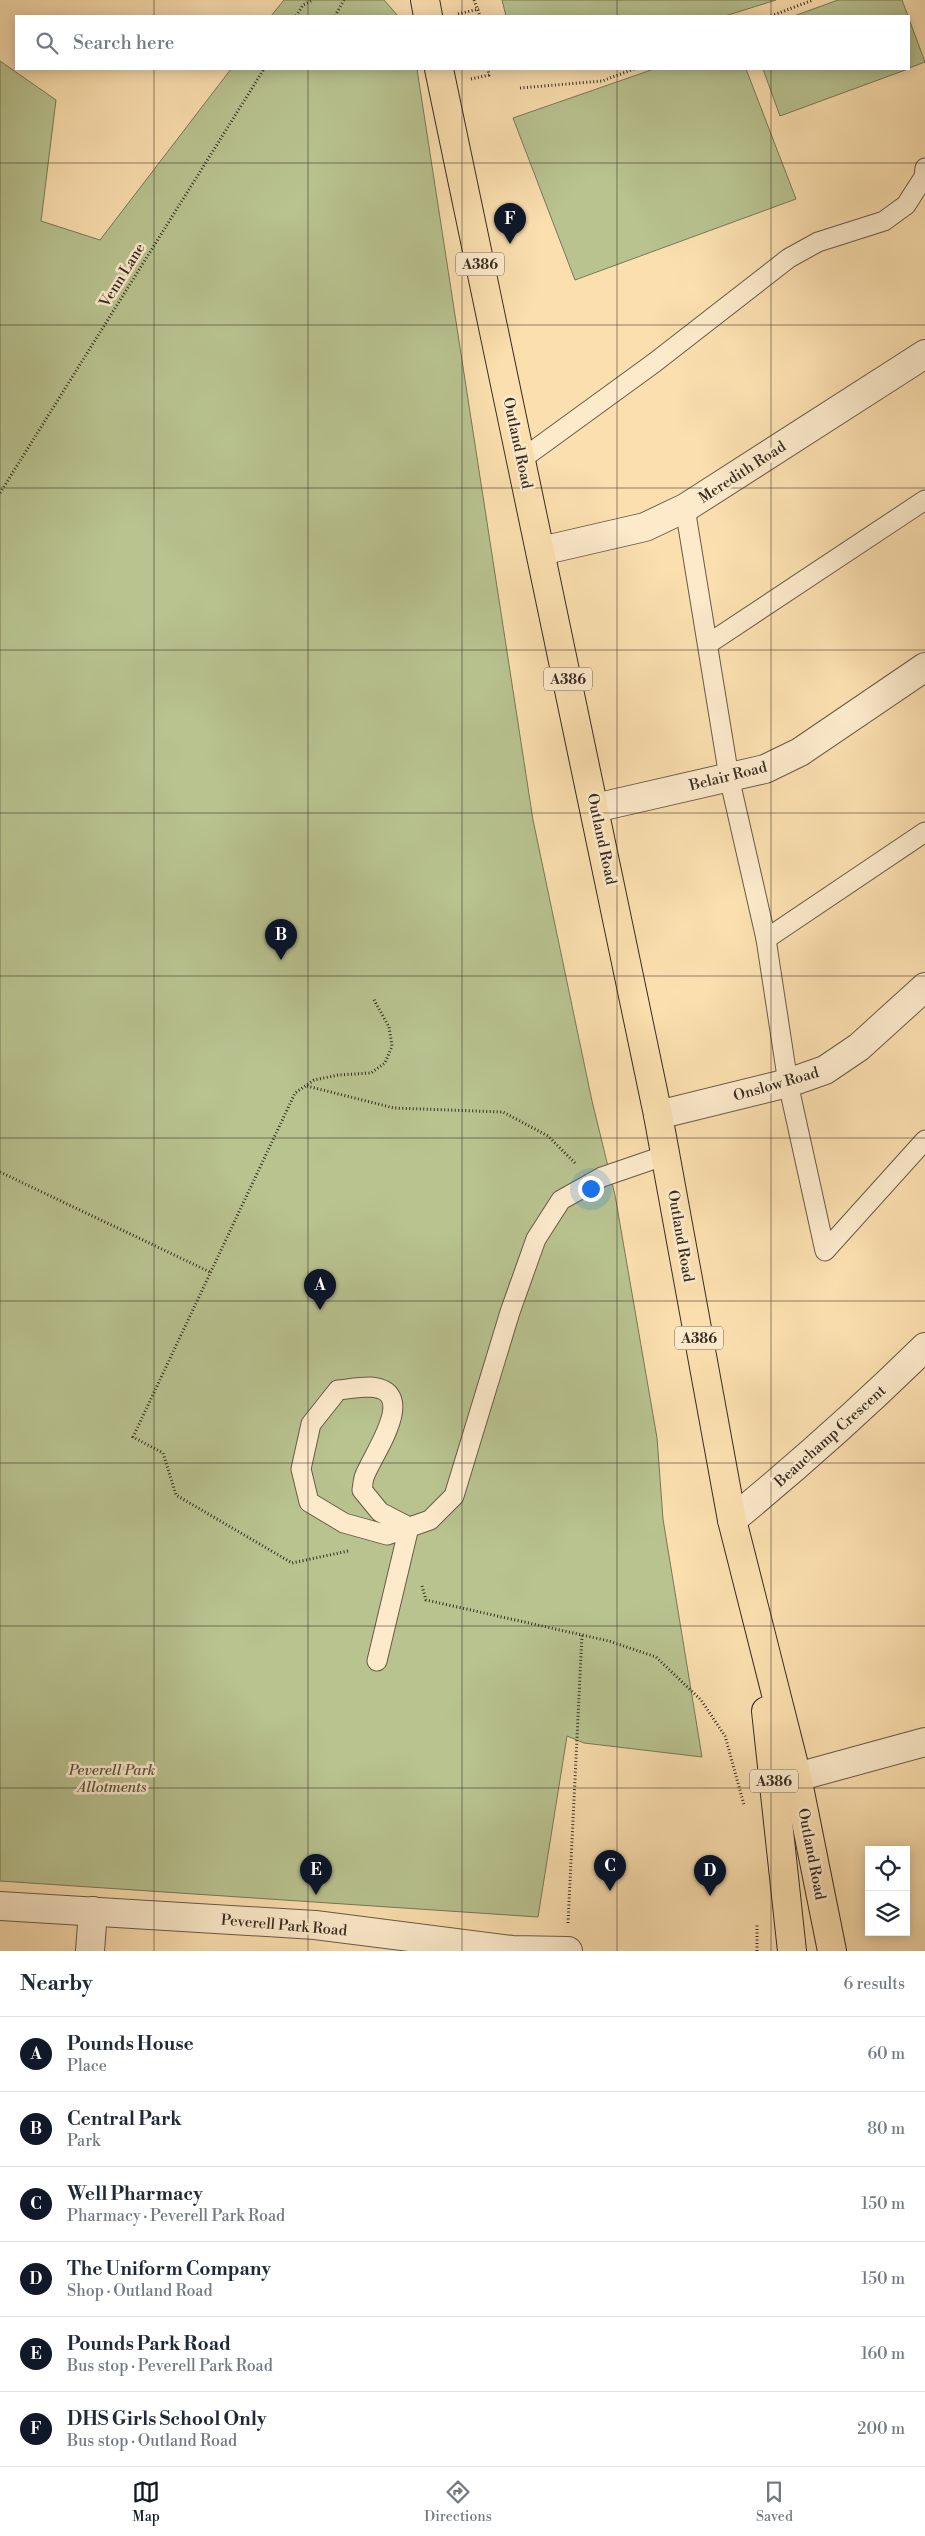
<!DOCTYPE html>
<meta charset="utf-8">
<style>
:root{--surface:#fff;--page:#f2f2f3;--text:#1f2937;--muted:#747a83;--line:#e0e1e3;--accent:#111827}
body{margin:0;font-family:"Libre Bodoni",serif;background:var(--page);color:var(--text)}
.controls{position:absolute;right:15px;bottom:15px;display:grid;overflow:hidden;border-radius:0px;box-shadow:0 2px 12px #0003}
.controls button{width:45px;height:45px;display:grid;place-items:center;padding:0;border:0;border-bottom:1px solid var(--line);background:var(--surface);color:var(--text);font:25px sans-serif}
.you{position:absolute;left:590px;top:1188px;width:18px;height:18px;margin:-12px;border:4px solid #fff;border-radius:50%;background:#1a73e8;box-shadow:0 0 0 8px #1a73e833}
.badge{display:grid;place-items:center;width:32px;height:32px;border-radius:50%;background:var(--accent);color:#fff;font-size:16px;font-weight:700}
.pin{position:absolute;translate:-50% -41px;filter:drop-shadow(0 1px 2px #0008)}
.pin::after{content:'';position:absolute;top:26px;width:18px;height:15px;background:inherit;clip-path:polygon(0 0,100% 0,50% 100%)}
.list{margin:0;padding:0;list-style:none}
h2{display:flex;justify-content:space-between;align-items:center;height:65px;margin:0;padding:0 20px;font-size:21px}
h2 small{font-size:16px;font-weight:400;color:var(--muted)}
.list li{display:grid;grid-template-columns:32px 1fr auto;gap:15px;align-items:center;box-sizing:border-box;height:75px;padding:0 20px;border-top:1px solid var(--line)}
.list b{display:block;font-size:19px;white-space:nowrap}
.list p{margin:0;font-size:16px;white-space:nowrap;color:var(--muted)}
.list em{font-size:16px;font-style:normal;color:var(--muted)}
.icon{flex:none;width:28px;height:28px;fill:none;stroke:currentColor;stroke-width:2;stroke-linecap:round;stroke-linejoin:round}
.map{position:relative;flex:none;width:925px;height:1951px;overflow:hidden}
.search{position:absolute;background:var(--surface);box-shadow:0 2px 12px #0003;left:15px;right:15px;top:15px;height:55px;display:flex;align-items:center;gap:12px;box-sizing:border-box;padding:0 18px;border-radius:0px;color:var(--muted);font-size:19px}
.sheet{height:515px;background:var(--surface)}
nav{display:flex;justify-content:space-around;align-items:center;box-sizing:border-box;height:70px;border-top:1px solid var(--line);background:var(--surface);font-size:14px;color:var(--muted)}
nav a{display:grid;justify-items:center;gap:2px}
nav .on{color:var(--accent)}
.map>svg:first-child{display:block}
.green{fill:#b8c390;stroke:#78785a}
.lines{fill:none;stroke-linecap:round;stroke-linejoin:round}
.service-casing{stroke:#685a47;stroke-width:21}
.minor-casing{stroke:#685a47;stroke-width:30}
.tertiary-casing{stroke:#685a47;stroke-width:30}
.primary-casing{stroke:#372d24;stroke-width:30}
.path{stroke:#372d24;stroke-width:3;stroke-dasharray:1 2.5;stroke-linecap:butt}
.service{stroke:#fceacb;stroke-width:19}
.minor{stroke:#fceacb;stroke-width:28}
.tertiary{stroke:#fceacb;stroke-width:28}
.primary{stroke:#fbdfaf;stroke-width:28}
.grid{fill:none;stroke:#372d24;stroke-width:1;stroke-opacity:0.55}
.labels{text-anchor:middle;stroke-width:5;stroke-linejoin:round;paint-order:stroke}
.shield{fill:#fceacb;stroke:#726656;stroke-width:1}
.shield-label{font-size:14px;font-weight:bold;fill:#372d24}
.street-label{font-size:15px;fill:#372d24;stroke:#fceacb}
.park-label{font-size:15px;font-style:italic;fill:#57523f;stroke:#fceacb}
</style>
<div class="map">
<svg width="925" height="1951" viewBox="0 0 925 1951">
<rect width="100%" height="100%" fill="#fbdfaf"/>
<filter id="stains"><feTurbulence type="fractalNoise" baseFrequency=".004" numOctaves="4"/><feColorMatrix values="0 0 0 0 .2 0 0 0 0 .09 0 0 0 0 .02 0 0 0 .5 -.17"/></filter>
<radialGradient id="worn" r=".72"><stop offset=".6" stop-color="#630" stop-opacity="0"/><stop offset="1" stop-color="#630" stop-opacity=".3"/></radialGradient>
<g class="green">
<path d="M284 0H384L398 16H271Z"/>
<path d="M502 0H776L725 16H506Z"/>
<path d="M838 0H902L908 16H794Z"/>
<path d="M909 19 925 62 909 68Z"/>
<path d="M0 61 56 100 41 221 100 240 231 69H417L533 820 592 1101 615 1195 657 1438 663 1519 702 1757 584 1743 567 1736 538 1917 0 1881Z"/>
<path d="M654 69H746L796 199 575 280 513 118Z"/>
<path d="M763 69H908L780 116Z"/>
</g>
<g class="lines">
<g class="service-casing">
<g id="service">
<path d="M522 459 654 363 789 258 818 242 884 221 906 205 924 177 925 168"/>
<path d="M685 508 729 777 766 939 788 1083 825 1251 925 1140"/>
<path d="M708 644 925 500"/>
<path d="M766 939 925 832"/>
<path d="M377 1661 409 1527 380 1512 362 1490C363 1485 363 1479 365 1475 373 1454 421 1389 369 1387 359 1387 348 1389 338 1390L311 1424 301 1469 309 1502 344 1523 387 1535 430 1520 454 1496 510 1312 536 1239 561 1200 602 1177 666 1155"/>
</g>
</g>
<g class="minor-casing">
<g id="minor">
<path d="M541 551 645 527 685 508 925 354"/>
<path d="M595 808 765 769 800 752 925 667"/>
<path d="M658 1115 788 1083 825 1070 859 1047 925 987"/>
<path d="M732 1520C799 1465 863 1408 925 1347"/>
<path d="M797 1777 925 1742"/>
<path d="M90 1951 93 1911"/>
</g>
</g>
<g class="tertiary-casing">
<path id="tertiary" d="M0 1906 315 1925 512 1950 568 1951"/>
</g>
<g class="primary-casing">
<g id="primary">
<path d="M425 0 428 16"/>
<path d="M439 69 658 1115 732 1520 797 1777 832 1951"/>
<path d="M766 1711 792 1951"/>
</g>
</g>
<g class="path">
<path d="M474 0 480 16"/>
<path d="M458 14 479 9"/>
<path d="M296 16 303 5 313 0"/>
<path d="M335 16 344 0"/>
<path d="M771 16 813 0"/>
<path d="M471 79 489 75 488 69"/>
<path d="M520 88 602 81 634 69"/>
<path d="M0 493 264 69"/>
<path d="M307 1086 394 1108 503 1112 548 1136 575 1163"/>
<path d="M0 1172 210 1272"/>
<path d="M348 1551 292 1563 176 1495 163 1453 133 1437 295 1093 314 1080 338 1075 371 1073 385 1063 392 1046 389 1027 373 998"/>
<path d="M422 1586 426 1600 609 1641 656 1657 701 1700 725 1736 744 1805"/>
<path d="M568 1923 582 1635"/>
<path d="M757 1951V1924"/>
</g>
<use href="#service" class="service"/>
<use href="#minor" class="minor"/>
<use href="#tertiary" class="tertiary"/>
<use href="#primary" class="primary"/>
</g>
<path class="grid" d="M154 0V16M308 0V16M462 0V16M617 0V16M771 0V16M154 69V1951M308 69V1951M462 69V1951M617 69V1951M771 69V1951M0 163H925M0 325H925M0 488H925M0 650H925M0 813H925M0 976H925M0 1138H925M0 1301H925M0 1463H925M0 1626H925M0 1788H925"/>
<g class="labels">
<g class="shield">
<rect x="456" y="252.5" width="48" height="23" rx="4"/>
<rect x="544" y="667.5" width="48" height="23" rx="4"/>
<rect x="675" y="1326.5" width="48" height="23" rx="4"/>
<rect x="750" y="1769.5" width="48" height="23" rx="4"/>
</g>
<g class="shield-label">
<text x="480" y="269">A386</text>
<text x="568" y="684">A386</text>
<text x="699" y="1343">A386</text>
<text x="774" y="1786">A386</text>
</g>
<g class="street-label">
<text transform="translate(122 275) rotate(-58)" y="5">Venn Lane</text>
<text transform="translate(518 443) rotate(78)" y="5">Outland Road</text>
<text transform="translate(742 472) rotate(-33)" y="5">Meredith Road</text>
<text transform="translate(728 776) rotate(-14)" y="5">Belair Road</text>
<text transform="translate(602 839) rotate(78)" y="5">Outland Road</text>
<text transform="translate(776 1084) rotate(-16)" y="5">Onslow Road</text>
<text transform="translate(681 1236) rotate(80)" y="5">Outland Road</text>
<text transform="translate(830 1436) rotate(-42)" y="5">Beauchamp Crescent</text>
<text transform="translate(812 1854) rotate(79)" y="5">Outland Road</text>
<text transform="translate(284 1925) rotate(5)" y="5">Peverell Park Road</text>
</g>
<g class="park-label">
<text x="112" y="1775">Peverell Park<tspan x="112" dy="17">Allotments</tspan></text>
</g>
</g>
<rect width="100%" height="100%" filter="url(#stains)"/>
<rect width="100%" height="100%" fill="url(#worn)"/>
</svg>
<div class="controls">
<button><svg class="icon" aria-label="locate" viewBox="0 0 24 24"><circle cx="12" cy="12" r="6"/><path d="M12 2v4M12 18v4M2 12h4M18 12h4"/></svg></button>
<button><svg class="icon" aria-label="layers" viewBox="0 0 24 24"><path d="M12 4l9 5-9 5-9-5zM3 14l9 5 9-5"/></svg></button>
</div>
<div class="you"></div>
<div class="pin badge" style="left:320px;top:1310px">A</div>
<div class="pin badge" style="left:281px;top:960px">B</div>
<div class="pin badge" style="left:610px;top:1891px">C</div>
<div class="pin badge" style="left:710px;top:1896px">D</div>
<div class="pin badge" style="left:316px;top:1895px">E</div>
<div class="pin badge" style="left:510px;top:244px">F</div>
<div class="search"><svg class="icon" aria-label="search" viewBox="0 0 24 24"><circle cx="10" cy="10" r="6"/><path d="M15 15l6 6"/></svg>Search here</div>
</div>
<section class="sheet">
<h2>Nearby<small>6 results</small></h2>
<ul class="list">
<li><span class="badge">A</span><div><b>Pounds House</b><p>Place</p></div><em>60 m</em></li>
<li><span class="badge">B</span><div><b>Central Park</b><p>Park</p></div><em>80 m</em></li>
<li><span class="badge">C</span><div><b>Well Pharmacy</b><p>Pharmacy · Peverell Park Road</p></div><em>150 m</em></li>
<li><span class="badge">D</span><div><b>The Uniform Company</b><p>Shop · Outland Road</p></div><em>150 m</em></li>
<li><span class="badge">E</span><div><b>Pounds Park Road</b><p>Bus stop · Peverell Park Road</p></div><em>160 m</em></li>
<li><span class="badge">F</span><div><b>DHS Girls School Only</b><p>Bus stop · Outland Road</p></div><em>200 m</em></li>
</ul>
</section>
<nav>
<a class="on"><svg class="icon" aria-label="map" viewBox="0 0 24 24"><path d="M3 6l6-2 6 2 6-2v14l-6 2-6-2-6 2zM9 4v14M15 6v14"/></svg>Map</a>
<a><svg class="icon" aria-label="directions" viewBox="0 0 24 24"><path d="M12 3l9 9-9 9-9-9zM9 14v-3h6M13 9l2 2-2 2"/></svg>Directions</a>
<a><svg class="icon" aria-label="saved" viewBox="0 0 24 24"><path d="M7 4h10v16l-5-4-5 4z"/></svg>Saved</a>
</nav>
